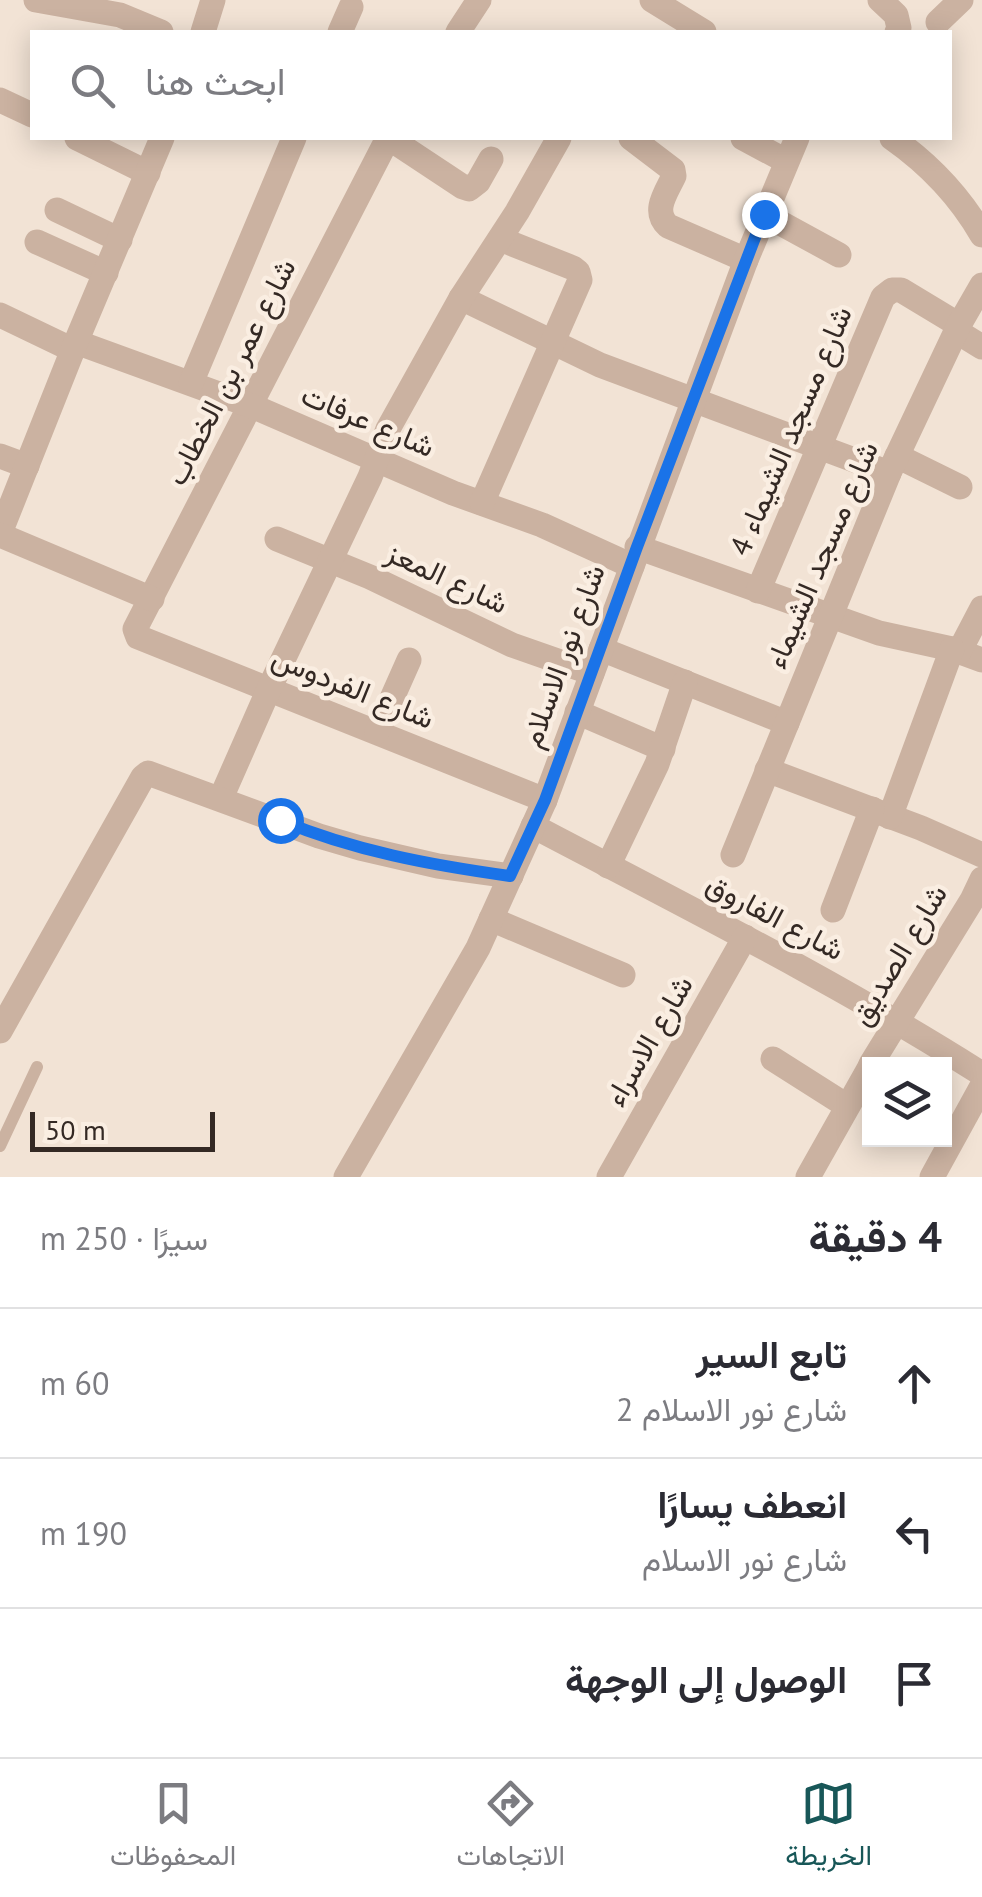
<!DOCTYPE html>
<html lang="ar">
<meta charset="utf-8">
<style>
:root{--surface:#fff;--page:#f7f7f7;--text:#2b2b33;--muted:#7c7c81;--line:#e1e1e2;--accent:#185758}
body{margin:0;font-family:"PT Sans",Vazirmatn,sans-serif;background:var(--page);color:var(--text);direction:rtl}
.controls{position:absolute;right:30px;bottom:30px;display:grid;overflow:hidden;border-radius:0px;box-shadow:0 5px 25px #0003}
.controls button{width:90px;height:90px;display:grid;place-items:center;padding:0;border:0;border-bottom:2px solid var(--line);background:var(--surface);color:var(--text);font:50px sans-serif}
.scale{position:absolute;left:30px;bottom:25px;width:185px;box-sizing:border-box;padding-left:10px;border:5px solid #342924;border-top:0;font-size:28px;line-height:35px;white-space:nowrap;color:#342924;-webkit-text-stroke:8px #faeee2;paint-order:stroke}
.stop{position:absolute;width:30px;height:30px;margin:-22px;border:8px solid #1a73e8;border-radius:50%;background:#fff}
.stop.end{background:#1a73e8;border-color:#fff;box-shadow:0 2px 10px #0008}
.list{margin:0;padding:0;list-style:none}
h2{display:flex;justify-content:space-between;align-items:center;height:130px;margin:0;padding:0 40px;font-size:42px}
h2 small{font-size:32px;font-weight:400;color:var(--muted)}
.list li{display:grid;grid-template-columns:65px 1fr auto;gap:30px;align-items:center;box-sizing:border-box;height:150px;padding:0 40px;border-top:2px solid var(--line)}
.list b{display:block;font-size:38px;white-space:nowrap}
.list p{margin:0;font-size:32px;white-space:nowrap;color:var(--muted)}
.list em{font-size:32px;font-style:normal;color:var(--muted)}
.icon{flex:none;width:55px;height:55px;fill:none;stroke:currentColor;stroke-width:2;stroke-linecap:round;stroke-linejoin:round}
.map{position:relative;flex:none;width:982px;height:1177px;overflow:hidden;direction:ltr}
.search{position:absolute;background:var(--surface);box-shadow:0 5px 25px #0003;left:30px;right:30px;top:30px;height:110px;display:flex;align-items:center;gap:25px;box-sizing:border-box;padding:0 35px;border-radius:0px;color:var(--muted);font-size:38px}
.sheet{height:580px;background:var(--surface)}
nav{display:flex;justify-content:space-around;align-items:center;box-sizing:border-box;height:140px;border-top:2px solid var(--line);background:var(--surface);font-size:28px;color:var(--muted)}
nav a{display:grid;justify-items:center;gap:5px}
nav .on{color:var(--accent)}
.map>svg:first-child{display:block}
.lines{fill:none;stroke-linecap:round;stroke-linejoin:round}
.service{stroke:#cbb2a1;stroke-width:12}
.minor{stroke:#cbb2a1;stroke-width:25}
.route{stroke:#1a73e8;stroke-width:12}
.labels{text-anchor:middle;stroke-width:9;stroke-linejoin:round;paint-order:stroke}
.street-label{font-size:30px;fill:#342924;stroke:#faeee2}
</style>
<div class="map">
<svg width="982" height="1177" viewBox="0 0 982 1177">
<rect width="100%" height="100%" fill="#f2e3d5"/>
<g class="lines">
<path class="service" d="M0 1146 37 1067"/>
<g class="minor">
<path d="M36 0 120 15 161 32"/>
<path d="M652 0 704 32"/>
<path d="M880 0 896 15 899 28 897 32"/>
<path d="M938 22 961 0"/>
<path d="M203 32 213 0"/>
<path d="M340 32 351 7"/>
<path d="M458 32 479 0"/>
<path d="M0 100 32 115"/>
<path d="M77 138 148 173"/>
<path d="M388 138 135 629 138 637 545 800"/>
<path d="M389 138 463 187 469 189 478 182 491 159"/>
<path d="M631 138 673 170 674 176C666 193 652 211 668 226L746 260"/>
<path d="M743 138 786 161"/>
<path d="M892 138C929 164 959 195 982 235"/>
<path d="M57 210 120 240"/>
<path d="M764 214 839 255"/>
<path d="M37 242 106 273"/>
<path d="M461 298 600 365 889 473"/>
<path d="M0 315 73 350"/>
<path d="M956 331 982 347"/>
<path d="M76 342 252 406 453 493 542 525 632 566"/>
<path d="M191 383 294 138"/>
<path d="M0 456 27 466"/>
<path d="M897 456 960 487"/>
<path d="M482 503 580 280 578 272 573 268 500 239"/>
<path d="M0 533 76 342 162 138"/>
<path d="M0 535 152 599"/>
<path d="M277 539 370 577 512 645 592 673"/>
<path d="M637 547 879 633 952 649 982 660"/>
<path d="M758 591 883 297 892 290H901L959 325"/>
<path d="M601 649 787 723"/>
<path d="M959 652 982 608"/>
<path d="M577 712 663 749"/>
<path d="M377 732 409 660"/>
<path d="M767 770 921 828 982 855"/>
<path d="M221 798 269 689 370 477 388 429 461 298 517 212 559 138"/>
<path d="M890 817 952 649"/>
<path d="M533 826C685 906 837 982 982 1074"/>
<path d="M733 855 889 473 959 325 982 285"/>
<path d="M608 866 657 764 685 682"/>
<path d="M833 910 872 809"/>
<path d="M491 919 623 975"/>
<path d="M0 1031 143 777 148 773 319 836 360 848 438 866 511 876"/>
<path d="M773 1059 847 1106"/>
<path d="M871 1064 972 900 982 879"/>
<path d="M346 1177 478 948 545 800 746 260 797 138"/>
<path d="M609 1177 745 937"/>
<path d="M808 1177 870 1067"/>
<path d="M932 1177 982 1086"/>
</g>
</g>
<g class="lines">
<path class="route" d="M280 820C354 851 431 865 510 876L545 800 637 547 764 214"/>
</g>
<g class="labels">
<g class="street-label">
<text transform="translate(231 372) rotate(-63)" y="10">شارع عمر بن الخطاب</text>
<text transform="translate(368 421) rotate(23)" y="10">شارع عرفات</text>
<text transform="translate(791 431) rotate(-67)" y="10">شارع مسجد الشيماء 4</text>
<text transform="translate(822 555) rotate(-67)" y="10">شارع مسجد الشيماء</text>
<text transform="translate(447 578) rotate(25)" y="10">شارع المعز</text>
<text transform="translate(563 656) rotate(-70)" y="10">شارع نور الاسلام</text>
<text transform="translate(353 688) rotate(22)" y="10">شارع الفردوس</text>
<text transform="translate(775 917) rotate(28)" y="10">شارع الفاروق</text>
<text transform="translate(899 955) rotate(-59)" y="10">شارع الصديق</text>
<text transform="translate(649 1041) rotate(-60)" y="10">شارع الاسراء</text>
</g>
</g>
</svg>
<div class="controls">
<button><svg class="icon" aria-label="layers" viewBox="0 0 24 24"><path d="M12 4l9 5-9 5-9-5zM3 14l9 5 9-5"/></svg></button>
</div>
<div class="scale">50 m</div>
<div class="stop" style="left:280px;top:820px"></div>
<div class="stop end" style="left:764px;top:214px"></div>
<div class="search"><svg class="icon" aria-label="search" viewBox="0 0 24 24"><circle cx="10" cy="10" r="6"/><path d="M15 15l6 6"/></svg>ابحث هنا</div>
</div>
<section class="sheet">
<h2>4 دقيقة<small>سيرًا · 250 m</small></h2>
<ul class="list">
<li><svg class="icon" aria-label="ahead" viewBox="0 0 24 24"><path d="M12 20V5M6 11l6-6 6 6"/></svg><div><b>تابع السير</b><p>شارع نور الاسلام 2</p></div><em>60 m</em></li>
<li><svg class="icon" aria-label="left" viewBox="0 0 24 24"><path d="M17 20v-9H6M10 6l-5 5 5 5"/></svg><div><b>انعطف يسارًا</b><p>شارع نور الاسلام</p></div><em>190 m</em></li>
<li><svg class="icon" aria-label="arrive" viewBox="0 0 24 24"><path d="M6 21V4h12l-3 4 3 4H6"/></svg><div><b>الوصول إلى الوجهة</b></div></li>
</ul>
</section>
<nav>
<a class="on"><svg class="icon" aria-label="map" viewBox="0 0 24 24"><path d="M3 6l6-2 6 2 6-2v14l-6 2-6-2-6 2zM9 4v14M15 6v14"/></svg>الخريطة</a>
<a><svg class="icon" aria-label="directions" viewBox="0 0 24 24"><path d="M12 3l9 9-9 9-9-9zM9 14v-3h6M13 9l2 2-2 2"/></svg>الاتجاهات</a>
<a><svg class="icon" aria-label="saved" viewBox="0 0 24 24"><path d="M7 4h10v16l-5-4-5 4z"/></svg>المحفوظات</a>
</nav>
